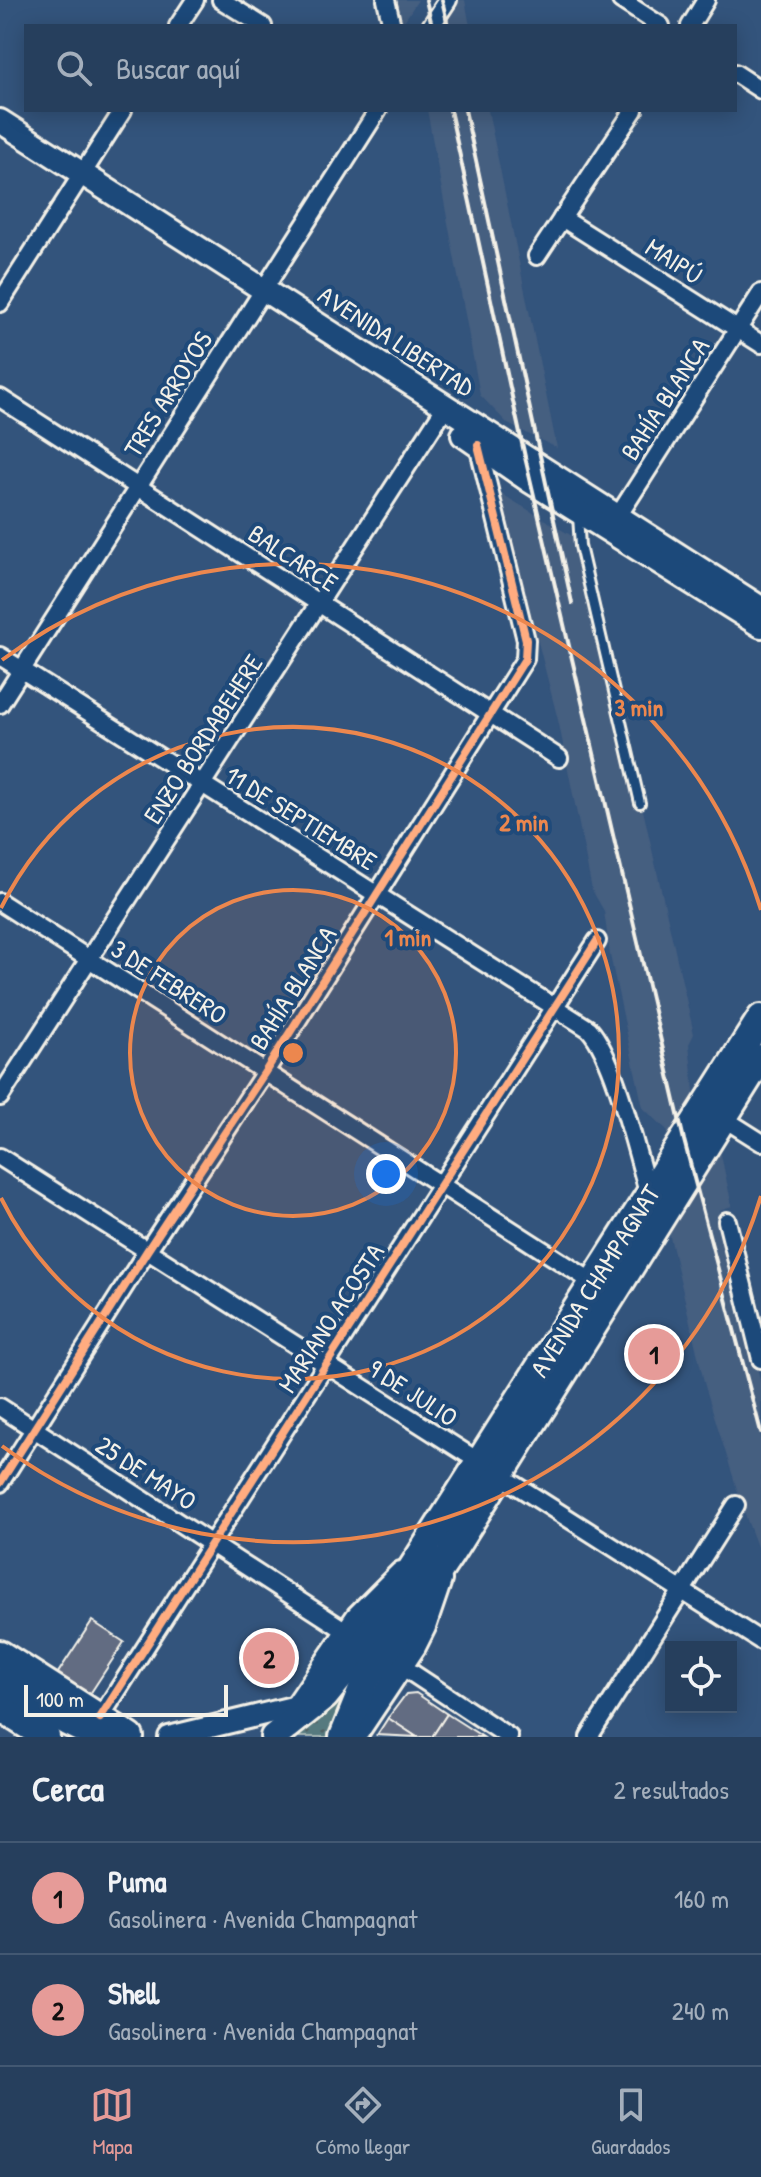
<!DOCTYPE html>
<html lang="es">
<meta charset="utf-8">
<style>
:root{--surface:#263f5d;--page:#324a66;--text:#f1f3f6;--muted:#a4afbc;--line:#425872;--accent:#e69b98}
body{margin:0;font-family:"Patrick Hand",sans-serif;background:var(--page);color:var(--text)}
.controls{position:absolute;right:24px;bottom:24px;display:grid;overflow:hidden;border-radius:0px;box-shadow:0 4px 20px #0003}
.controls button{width:72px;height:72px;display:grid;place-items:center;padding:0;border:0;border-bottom:2px solid var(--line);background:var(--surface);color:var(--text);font:40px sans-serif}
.scale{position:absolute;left:24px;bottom:20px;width:204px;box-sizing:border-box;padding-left:8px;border:4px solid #f4f1e8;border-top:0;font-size:22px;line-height:28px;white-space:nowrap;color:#f4f1e8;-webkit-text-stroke:6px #1f4a7a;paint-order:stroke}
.you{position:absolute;left:386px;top:1174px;width:28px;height:28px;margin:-20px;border:6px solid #fff;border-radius:50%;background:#1a73e8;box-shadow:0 0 0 12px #1a73e833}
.badge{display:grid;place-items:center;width:52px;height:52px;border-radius:50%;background:var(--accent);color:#111;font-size:26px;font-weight:700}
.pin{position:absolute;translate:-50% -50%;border:4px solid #fff;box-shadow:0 2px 8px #0006}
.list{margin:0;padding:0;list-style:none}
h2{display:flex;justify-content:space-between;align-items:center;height:104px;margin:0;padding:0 32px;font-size:34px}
h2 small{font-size:26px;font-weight:400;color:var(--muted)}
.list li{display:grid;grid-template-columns:52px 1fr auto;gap:24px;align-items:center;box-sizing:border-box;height:112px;padding:0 32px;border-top:2px solid var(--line)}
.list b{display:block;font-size:30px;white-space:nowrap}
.list p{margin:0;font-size:26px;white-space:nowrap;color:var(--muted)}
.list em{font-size:26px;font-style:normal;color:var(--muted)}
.icon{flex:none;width:44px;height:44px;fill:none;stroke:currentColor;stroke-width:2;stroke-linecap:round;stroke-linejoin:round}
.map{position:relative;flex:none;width:761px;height:1737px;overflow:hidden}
.search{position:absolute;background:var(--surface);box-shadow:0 4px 20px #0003;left:24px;right:24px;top:24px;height:88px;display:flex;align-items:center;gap:20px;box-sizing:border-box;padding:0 28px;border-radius:0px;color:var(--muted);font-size:30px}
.sheet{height:328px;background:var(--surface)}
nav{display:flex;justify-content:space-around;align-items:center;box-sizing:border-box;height:112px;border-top:2px solid var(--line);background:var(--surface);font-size:22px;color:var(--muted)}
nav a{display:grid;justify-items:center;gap:4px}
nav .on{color:var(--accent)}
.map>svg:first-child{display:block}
.built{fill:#455e80}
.grass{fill:url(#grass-dots);stroke:#a6b6b4;stroke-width:2}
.building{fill:#626c82;stroke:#f4f1e8;stroke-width:2}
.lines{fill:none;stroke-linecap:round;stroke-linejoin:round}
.service-casing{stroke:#f4f1e8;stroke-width:14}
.minor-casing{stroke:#f4f1e8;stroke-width:22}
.tertiary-casing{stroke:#f4f1e8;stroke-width:26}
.secondary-casing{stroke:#f4f1e8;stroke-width:28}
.trunk-casing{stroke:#f4f1e8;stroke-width:32}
.service{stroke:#1f4a7a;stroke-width:8}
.minor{stroke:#1f4a7a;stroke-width:16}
.tertiary{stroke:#1f4a7a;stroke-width:20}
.secondary{stroke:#1f4a7a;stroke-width:22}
.trunk{stroke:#1f4a7a;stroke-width:26}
.rail{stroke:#f4f1e8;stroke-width:4}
.cycleway-casing{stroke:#1f4a7a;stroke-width:13}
.cycleway{stroke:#ffac80;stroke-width:8}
.ring{fill:none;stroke:#ec874e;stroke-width:4}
.labels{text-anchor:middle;stroke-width:8;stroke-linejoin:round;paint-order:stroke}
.street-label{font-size:26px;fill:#f4f1e8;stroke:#1f4a7a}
.centre{fill:#ec874e;stroke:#1f4a7a;stroke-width:4}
.ring-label{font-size:24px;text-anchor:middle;font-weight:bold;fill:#ec874e;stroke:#1f4a7a;stroke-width:8;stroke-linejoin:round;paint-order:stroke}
</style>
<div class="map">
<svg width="761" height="1737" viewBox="0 0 761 1737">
<defs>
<pattern id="grass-dots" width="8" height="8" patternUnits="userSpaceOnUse" patternTransform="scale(2)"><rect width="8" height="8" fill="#577a7f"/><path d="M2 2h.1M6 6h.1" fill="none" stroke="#506162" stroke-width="1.8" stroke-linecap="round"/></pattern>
</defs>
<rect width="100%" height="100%" fill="#33547c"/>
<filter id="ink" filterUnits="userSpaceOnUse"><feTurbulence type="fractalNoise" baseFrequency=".0125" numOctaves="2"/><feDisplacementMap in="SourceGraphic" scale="16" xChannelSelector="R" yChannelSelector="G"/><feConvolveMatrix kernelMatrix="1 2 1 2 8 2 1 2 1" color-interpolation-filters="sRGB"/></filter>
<g filter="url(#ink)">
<g class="built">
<path d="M392 0H418L401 26H398Z"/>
<path d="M458 0H465L470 26H442Z"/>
<path d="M427 110H488L557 448 508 424 480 395Z"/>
<path d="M500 493 582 542 694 1034 689 1044 695 1100 670 1138 666 1129 643 1108 610 955 604 911 592 890 559 724Z"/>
<path d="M720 1150 732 1206 719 1210 761 1383V1557L744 1512 705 1386 668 1228Z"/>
</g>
<path class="grass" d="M368 1651 335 1737H286Z"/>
<g class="building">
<path d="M92 1621 124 1642 88 1697 54 1679Z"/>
<path d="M416 1693 447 1714 432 1737H417L388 1718 406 1694Z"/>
<path d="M447 1714 483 1737H432Z"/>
<path d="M388 1718 417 1737 377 1735Z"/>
</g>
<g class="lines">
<g class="service-casing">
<path id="service" d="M578 516 580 546 640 803"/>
</g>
<g class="minor-casing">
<g id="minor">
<path d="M221 0 263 26"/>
<path d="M386 0 392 26"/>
<path d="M621 0 661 26"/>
<path d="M178 26 195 0"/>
<path d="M431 26 448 0"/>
<path d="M690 26 706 0"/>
<path d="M735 73 761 90"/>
<path d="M562 218 761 344"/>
<path d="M537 256 634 110"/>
<path d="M0 303 123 110"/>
<path d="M0 398 559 758"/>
<path d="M613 524 761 293"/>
<path d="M0 656 589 1029C615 1057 637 1155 649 1195"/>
<path d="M0 704 378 110"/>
<path d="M0 902 594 1283"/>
<path d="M0 1097 446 406"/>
<path d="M723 1118 761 1142"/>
<path d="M0 1157 761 1641"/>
<path d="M727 1221 761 1359"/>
<path d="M0 1407 346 1631"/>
<path d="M0 1483 147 1251 265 1072 525 659 526 640 478 445"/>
<path d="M403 1667 509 1737"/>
<path d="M100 1718 597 941"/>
<path d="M589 1737 736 1505"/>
</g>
</g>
<g class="tertiary-casing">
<g id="tertiary">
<path d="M288 1717 357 1616 401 1572"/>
<path d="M169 1737 297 1706"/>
<path d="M355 1737 415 1647 425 1627 441 1580"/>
</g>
</g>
<g class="secondary-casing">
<g id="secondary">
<path d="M0 121 761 608"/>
<path d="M463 435 531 482 761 626"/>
</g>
</g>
<g class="trunk-casing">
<g id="trunk">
<path d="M0 1654 130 1737"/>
<path d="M0 1680 67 1722 98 1737"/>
<path d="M0 1708 46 1737"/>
<path d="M274 1737 325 1696 351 1664 761 1018"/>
<path d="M343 1737 365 1682 450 1555 761 1058"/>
</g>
</g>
<use href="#service" class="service"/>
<use href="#minor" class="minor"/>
<use href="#tertiary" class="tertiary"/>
<use href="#secondary" class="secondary"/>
<use href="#trunk" class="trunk"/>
<g class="rail">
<path d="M426 0 432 26"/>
<path d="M442 0 448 26"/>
<path d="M450 110 525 457 684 1140 761 1432"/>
<path d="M465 110 572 603"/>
</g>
<g class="cycleway-casing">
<g id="cycleway">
<path d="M0 1483 147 1251 265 1072 525 659 526 640 478 445"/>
<path d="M100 1718 597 941"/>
</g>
</g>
<use href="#cycleway" class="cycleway"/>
</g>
</g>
<circle cx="293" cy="1053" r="163" fill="#ec874e" fill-opacity=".12"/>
<g class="ring">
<circle cx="293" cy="1053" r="163"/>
<path d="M1 908A326 326 0 1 1 1 1198"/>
<path d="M761 1196A489 489 0 0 1 2 1446M2 660A489 489 0 0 1 761 910"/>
</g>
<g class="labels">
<g class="street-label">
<text transform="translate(674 261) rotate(33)" y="9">MAIPÚ</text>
<text transform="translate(396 341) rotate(33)" y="9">AVENIDA LIBERTAD</text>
<text transform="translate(168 394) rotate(-58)" y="9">TRES ARROYOS</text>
<text transform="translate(665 399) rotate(-57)" y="9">BAHÍA BLANCA</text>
<text transform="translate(293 558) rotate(33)" y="9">BALCARCE</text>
<text transform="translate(203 739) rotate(-57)" y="9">ENZO BORDABEHERE</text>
<text transform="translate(301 818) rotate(32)" y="9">11 DE SEPTIEMBRE</text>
<text transform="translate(169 982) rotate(33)" y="9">3 DE FEBRERO</text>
<text transform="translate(293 988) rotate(-58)" y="9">BAHÍA BLANCA</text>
<text transform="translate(595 1281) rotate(-58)" y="9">AVENIDA CHAMPAGNAT</text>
<text transform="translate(331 1318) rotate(-57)" y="9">MARIANO ACOSTA</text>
<text transform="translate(413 1393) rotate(33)" y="9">9 DE JULIO</text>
<text transform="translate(146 1473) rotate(33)" y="9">25 DE MAYO</text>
</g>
</g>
<circle cx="293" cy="1053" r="12" class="centre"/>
<g class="ring-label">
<text x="639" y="716">3 min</text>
<text x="524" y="831">2 min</text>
<text x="408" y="946">1 min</text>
</g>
</svg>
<div class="controls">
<button><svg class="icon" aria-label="locate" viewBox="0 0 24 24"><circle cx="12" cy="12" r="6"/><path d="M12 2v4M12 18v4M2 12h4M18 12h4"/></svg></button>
</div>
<div class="scale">100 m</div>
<div class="you"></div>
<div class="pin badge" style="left:654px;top:1354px">1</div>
<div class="pin badge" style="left:269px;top:1658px">2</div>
<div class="search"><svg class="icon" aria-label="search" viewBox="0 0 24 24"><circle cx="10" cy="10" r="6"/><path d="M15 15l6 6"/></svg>Buscar aquí</div>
</div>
<section class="sheet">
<h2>Cerca<small>2 resultados</small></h2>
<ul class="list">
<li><span class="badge">1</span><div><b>Puma</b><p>Gasolinera · Avenida Champagnat</p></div><em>160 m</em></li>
<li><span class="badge">2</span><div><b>Shell</b><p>Gasolinera · Avenida Champagnat</p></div><em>240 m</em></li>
</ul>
</section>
<nav>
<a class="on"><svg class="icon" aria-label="map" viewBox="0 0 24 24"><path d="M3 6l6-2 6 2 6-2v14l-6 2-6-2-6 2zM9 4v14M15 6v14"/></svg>Mapa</a>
<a><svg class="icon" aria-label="directions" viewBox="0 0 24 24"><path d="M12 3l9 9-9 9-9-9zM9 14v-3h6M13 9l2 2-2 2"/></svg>Cómo llegar</a>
<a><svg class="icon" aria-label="saved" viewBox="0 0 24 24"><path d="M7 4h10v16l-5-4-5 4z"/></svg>Guardados</a>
</nav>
